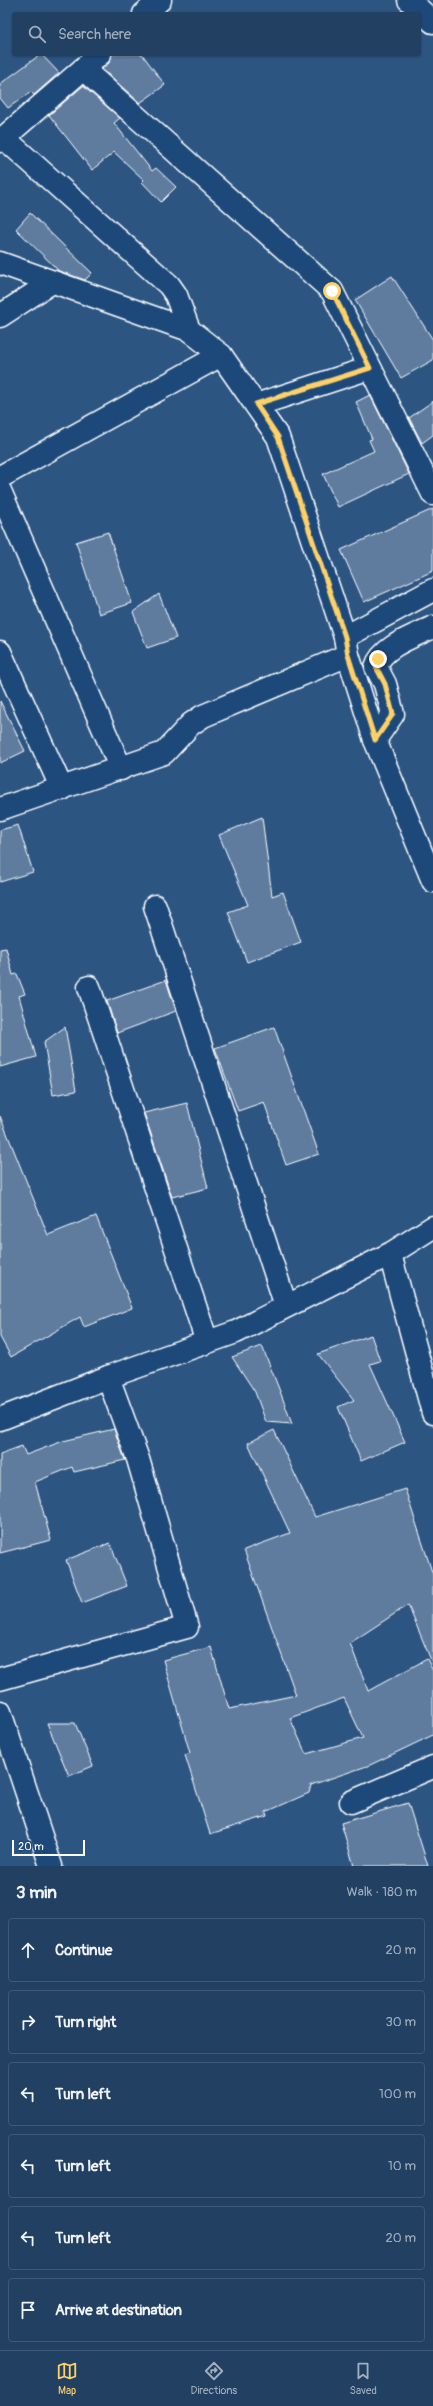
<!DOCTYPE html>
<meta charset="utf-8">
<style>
:root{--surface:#214062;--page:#2d4b6b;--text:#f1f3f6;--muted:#a2afbe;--line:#3e5977;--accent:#ffd166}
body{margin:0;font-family:Pangolin,sans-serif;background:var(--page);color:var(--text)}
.scale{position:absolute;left:12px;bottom:10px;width:73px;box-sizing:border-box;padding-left:4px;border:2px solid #fff;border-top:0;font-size:11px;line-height:14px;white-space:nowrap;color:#fff;-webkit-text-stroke:3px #1f4a7a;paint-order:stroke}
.stop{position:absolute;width:12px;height:12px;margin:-9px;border:3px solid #ffd166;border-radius:50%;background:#fff}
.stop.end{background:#ffd166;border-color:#fff;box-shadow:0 1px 4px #0008}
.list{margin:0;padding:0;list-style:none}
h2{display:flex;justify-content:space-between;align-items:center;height:52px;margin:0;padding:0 16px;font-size:17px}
h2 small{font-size:13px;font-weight:400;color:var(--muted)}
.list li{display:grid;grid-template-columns:26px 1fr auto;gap:12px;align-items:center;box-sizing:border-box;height:64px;margin:0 8px 8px;padding:0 8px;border:1px solid var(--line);border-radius:4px}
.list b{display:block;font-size:15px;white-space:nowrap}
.list em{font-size:13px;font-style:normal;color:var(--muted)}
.icon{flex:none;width:22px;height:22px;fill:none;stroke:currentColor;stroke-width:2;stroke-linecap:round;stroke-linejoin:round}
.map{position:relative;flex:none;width:433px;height:1866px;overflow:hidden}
.search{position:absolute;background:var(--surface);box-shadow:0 1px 3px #0004;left:12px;right:12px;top:12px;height:44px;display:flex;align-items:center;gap:10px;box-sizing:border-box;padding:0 14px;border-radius:4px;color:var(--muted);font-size:15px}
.sheet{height:484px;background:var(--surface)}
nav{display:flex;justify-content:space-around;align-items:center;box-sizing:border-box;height:56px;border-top:1px solid var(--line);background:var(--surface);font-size:11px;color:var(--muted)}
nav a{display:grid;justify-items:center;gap:2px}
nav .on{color:var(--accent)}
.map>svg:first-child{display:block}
.building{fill:#5e7c9f;stroke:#fff;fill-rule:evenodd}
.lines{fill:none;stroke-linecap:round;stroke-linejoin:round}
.minor-casing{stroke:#fff;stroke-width:25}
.major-casing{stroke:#fff;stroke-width:25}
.minor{stroke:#1f4a7a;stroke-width:22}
.major{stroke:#1f4a7a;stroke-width:22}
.route{stroke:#ffd166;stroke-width:5}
</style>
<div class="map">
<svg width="433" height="1866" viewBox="0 0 433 1866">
<rect width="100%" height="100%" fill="#2c5582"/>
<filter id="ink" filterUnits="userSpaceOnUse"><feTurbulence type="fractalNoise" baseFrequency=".025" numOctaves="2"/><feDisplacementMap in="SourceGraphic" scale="8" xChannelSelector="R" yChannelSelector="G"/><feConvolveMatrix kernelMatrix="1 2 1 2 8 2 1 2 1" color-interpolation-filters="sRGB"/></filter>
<g filter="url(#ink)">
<g class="building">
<path d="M41 54 59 73 34 95 31 92 8 108 0 98V84Z"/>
<path d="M112 54H142L165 85 140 103 102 69 109 63Z"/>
<path d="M83 86 120 118 114 123 152 171 156 168 176 187 161 202 142 182 144 180 114 152 92 170 49 115Z"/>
<path d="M30 213 92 273 85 280 59 271 16 229Z"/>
<path d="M392 276 433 340V360L401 378 355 300Z"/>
<path d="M370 395 409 474 338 507 323 474 374 451 369 440 372 439 356 402Z"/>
<path d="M433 401V435L422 443 409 418Z"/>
<path d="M433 509V571L364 602 341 550Z"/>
<path d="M108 532 132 603 99 614 76 542Z"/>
<path d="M159 594 176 638 147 648 133 612Z"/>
<path d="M0 701 25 751 0 763Z"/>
<path d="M262 817 272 896 283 892 301 942 247 962 228 912 248 905 219 835Z"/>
<path d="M18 825 33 872 0 882V830Z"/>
<path d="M6 948 13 975 17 974 25 994 19 996 36 1057 0 1067V949Z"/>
<path d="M166 980 176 1011 117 1033 107 1001Z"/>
<path d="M65 1027 76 1091 53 1095 44 1042Z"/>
<path d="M274 1027 319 1154 286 1165 264 1102 238 1111 215 1048Z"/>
<path d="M187 1103 208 1188 172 1197 144 1113Z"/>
<path d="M0 1116 48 1235 96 1216 132 1308 84 1327 80 1317 11 1357 0 1337Z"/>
<path d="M371 1335 380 1361 370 1364 405 1442 361 1461 338 1407 354 1400 318 1354Z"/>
<path d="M262 1346 281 1394 292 1424 266 1422 255 1392 232 1357Z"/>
<path d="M114 1429 125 1460 74 1472 72 1467 35 1482 51 1540 0 1553V1454L22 1446 26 1455 63 1441Z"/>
<path d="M274 1430 315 1517 405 1489 433 1575V1665L408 1605 350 1643 368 1691 427 1659 433 1671V1735L370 1765 311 1785 309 1793 266 1812 267 1816 210 1834 185 1755 190 1753 163 1660 211 1647 229 1709 296 1695 244 1550 290 1533 248 1443ZM344 1698 363 1738 306 1754 290 1718Z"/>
<path d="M110 1543 127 1586 82 1603 66 1560Z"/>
<path d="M47 1723H75L93 1766 69 1776Z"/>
<path d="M408 1803 428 1866H354L341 1823Z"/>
</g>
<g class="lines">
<g class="minor-casing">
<g id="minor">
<path d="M409 0 433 22"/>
<path d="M144 14 160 0"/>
<path d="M83 69 100 54"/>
<path d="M4 138 169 285 176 295 189 330"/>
<path d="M0 141 83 69 332 291 433 494"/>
<path d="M0 263 189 330 221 355 278 437 345 637"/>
<path d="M0 316 52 282"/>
<path d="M256 405 370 368"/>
<path d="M0 477 221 355"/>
<path d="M0 491 121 769"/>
<path d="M0 652 62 789"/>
<path d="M375 740 393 714 385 684 376 667C382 646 415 636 433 627"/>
<path d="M0 809 164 753 191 724 203 716 348 655"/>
<path d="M155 906 286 1306"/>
<path d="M89 987 207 1342"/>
<path d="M390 1254 433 1413"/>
<path d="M0 1679 187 1627 138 1459 108 1377"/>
<path d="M0 1712 51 1866"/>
<path d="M351 1802 433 1767"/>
</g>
</g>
<g class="major-casing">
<g id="major">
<path d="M433 590 345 637 348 655 375 740 433 881"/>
<path d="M0 1419 108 1377 236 1332 390 1254 433 1227"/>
</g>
</g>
<use href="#minor" class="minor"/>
<use href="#major" class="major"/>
</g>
</g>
<g class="lines" filter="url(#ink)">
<path class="route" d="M332 291 370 368 256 404 278 437 345 637 348 655 375 740 393 714 385 684 376 667 378 659"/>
</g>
</svg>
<div class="scale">20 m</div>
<div class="stop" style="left:332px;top:291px"></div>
<div class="stop end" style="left:378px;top:659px"></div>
<div class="search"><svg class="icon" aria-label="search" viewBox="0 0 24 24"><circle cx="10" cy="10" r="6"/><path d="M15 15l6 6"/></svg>Search here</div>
</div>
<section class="sheet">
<h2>3 min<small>Walk · 180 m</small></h2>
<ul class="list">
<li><svg class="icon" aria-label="ahead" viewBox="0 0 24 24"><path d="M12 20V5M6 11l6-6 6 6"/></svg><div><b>Continue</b></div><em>20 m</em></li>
<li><svg class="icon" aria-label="right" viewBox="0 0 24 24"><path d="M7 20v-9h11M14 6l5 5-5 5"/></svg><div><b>Turn right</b></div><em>30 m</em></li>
<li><svg class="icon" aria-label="left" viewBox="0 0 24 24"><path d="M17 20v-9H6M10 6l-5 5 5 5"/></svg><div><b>Turn left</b></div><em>100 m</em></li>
<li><svg class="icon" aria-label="left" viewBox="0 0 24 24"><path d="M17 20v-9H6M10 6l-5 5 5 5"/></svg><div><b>Turn left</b></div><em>10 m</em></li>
<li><svg class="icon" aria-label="left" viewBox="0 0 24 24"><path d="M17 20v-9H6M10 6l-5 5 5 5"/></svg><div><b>Turn left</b></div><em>20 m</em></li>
<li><svg class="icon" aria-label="arrive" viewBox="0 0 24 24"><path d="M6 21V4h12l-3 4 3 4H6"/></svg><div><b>Arrive at destination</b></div></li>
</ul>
</section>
<nav>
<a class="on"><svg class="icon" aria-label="map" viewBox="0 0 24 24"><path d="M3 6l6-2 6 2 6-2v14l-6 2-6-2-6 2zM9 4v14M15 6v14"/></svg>Map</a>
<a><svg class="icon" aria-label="directions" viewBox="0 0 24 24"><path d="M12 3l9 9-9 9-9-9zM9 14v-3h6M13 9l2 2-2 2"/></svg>Directions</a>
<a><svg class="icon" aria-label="saved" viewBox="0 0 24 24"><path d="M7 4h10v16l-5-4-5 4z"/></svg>Saved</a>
</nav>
